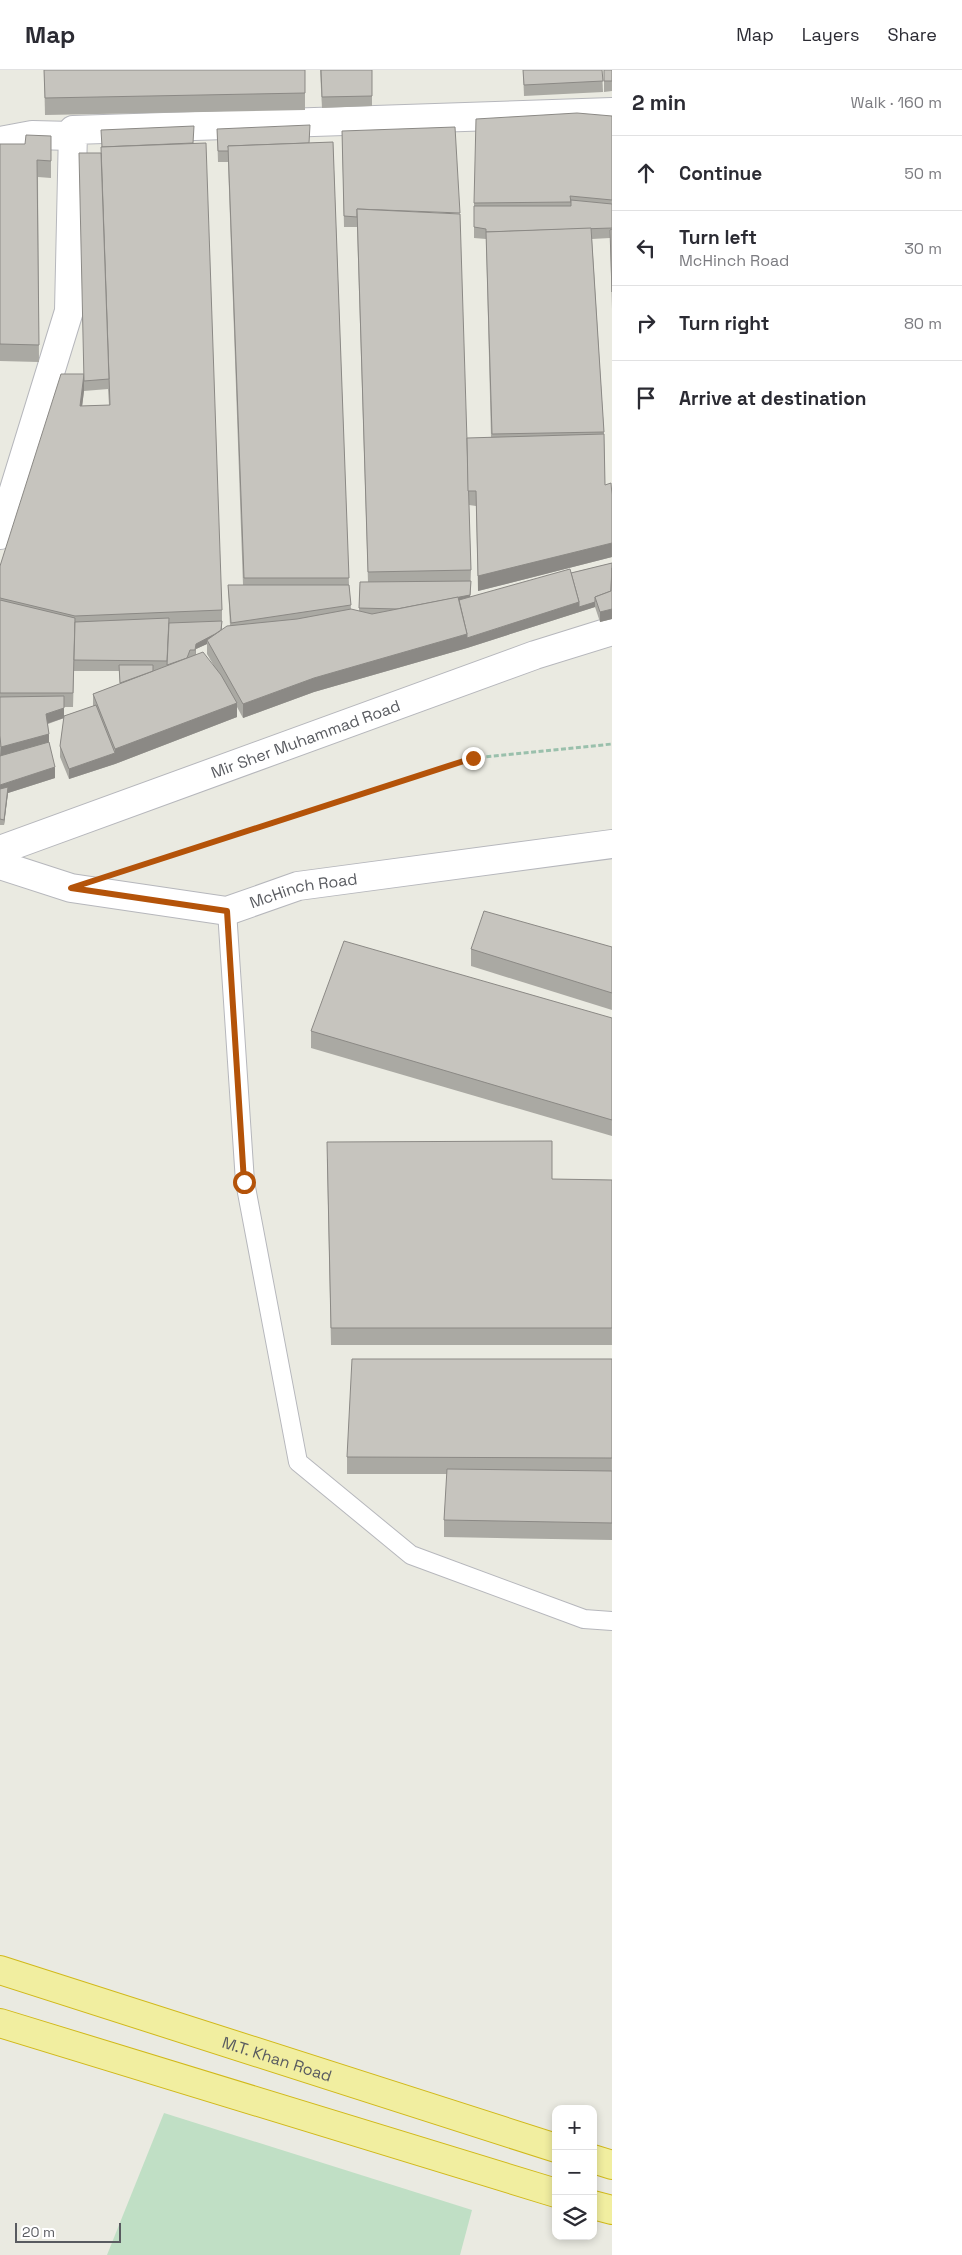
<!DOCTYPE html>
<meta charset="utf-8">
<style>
:root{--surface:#fff;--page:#f2f2f3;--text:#2b2b33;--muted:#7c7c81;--line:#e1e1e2}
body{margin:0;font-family:"Space Grotesk",sans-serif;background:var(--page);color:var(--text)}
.controls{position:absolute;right:15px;bottom:15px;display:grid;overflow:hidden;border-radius:10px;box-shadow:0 2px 8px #0003}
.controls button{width:45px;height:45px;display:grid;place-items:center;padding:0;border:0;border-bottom:1px solid var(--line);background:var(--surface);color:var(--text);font:25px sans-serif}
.scale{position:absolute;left:15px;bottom:12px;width:106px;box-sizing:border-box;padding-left:5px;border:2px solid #595b60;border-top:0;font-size:14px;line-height:18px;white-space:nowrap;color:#595b60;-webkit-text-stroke:4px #fff;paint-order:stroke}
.stop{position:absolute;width:15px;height:15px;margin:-11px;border:4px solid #b45309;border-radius:50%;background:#fff}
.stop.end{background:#b45309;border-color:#fff;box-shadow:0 1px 5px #0008}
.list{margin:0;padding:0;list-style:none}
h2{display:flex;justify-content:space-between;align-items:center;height:65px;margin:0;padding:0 20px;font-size:21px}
h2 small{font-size:16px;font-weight:400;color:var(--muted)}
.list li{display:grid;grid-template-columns:32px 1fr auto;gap:15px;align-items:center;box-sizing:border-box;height:75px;padding:0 20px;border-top:1px solid var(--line)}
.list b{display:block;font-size:19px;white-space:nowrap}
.list p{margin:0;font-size:16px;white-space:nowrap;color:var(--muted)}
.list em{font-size:16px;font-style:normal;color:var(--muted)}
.icon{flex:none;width:28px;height:28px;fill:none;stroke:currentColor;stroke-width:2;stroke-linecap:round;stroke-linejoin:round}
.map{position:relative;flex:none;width:612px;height:2185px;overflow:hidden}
header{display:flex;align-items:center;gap:30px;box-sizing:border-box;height:70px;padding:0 25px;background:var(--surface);border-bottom:1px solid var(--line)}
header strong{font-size:24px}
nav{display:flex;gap:28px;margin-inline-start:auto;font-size:18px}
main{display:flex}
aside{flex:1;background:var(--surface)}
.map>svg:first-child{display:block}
.green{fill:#c0dfc5}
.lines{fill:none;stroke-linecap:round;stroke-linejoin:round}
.service-casing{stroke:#b6b7bc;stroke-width:20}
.minor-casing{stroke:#b6b7bc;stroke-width:30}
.trunk-casing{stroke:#d1b91a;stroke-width:30}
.path{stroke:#9ac0ac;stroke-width:3;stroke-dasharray:5 2.5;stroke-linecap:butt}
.service{stroke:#fff;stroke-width:18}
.minor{stroke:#fff;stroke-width:28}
.trunk{stroke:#f1eea0;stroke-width:28}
.wall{fill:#aaa9a3;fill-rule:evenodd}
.shaded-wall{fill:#8b8985}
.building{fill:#c6c4be;stroke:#8b8985}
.route{stroke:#b45309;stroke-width:6}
.labels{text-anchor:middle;stroke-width:4;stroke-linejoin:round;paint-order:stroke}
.street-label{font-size:16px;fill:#595b60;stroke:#fff}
</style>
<header>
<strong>Map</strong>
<nav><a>Map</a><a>Layers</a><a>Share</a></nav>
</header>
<main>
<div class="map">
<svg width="612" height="2185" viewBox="0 0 612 2185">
<rect width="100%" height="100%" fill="#eaeae1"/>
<path class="green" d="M164 2043 472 2140 460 2185H107Z"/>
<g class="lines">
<g class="service-casing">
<path id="service" d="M227 841 245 1112 298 1392 411 1485 584 1549 612 1551"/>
</g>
<g class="minor-casing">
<g id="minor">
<path d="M0 71 32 65 73 66"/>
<path d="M0 465 69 241 73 60 612 42"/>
<path id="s1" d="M0 780 535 585 612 561"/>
<path id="s2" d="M0 795 71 818 227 841 298 816 612 774"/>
</g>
</g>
<g class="trunk-casing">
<g id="trunk">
<path id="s3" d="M0 1900 556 2078"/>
<path d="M0 1953 556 2123"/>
<path d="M593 2089 612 2095"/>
<path d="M593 2135 612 2140"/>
</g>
</g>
<path class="path" d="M143 794 473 688 612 674"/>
<use href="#service" class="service"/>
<use href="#minor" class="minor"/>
<use href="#trunk" class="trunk"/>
</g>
<g class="wall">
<path d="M44 0H305V40L45 45Z"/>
<path d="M320 0H372V36L322 38Z"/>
<path d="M523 0H602L603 22 524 26Z"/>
<path d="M604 0H612V21L604 22Z"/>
<path d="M612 46V239L610 168 592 169 604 362 605 415 612 425V487L478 521 476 436 469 435 471 500 470 527 612 493V549L600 552 595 537 467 578 314 622 243 648 237 637V647L115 694 69 709 60 687V676L64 648 48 654 49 673 55 708 8 723 4 755H0V496L84 304 101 83 193 73 222 540V560L230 556 228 515H243L228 92H218L217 59 310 73 333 72 349 515 351 539 359 541 360 512H368L357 157H344L342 61 467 373 491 367 486 169 474 168V133ZM108 319 109 335 82 336 84 321ZM207 574V584L214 596 196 585V579ZM74 601H119L120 614 93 624V636L64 646V637H73Z"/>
<path d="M51 66V108L38 107 39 292 0 291V74H25Z"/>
<path d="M612 877V940L471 896V879Z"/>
<path d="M612 948V1066L311 978V961Z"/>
<path d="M327 1089 552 1109 612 1110V1275H331Z"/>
<path d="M612 1289V1470L444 1467V1450L447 1404H347V1387Z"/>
</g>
<g class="shaded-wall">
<path d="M84 304V321L80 353V336Z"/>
<path d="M612 473V487L478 521V506Z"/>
<path d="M471 511 470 530 401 545Z"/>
<path d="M579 532H595V537L467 578V568Z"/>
<path d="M612 539V549L600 552V542Z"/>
<path d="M222 551 221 567 207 570V574L196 579 195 586 196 574Z"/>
<path d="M467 564V578L314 622 243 648V634L314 608Z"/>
<path d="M237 633V647L115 694 69 709V699L115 683V679Z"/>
<path d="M64 638V648L46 654V644Z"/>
<path d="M49 664V675L0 688 1 677Z"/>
<path d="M55 697V708L8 723 4 755V750L0 725V715Z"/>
</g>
<g class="building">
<path d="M44 0H305V23L45 28Z"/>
<path d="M321 0H372V26L322 27Z"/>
<path d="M523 0H602L603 11 524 15Z"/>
<rect x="604" y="0" width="8" height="11"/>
<path d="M577 43 612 46V130L570 126 571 132 474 133 476 49Z"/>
<path d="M310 55 309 73 228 76 229 81H218L217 59Z"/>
<path d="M194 56 193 73 102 77 101 60Z"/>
<path d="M455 57 460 143 357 139V147L344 146 342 61Z"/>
<path d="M26 65 51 66V91L37 90 39 275 0 274V74H25Z"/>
<path d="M333 72 349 508H244L228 76Z"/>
<path d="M206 73 222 540 75 546 0 528V496L61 304H84L80 336 110 335 101 77Z"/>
<path d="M79 83H101L109 309 84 311Z"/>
<path d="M571 130 612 134V158L486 162V159L474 157V136H571Z"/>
<path d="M357 139 460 144 471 500 368 502Z"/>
<path d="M591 158 604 362 492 364 486 162Z"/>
<path d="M612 159V222L610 160Z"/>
<path d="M604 364 605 415 611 413 612 425V473L478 506 476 421H468L467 368Z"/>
<path d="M612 493 611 521 595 527V532L579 537V532L571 503Z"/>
<path d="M612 498V539L600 542 595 527 611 521Z"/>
<path d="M570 499 579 532 467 568V564L459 530Z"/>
<path d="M471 511 470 525 397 539 359 538 360 512Z"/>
<path d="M228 515H349L351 535 231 553Z"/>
<path d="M458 527 467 564 314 608 243 634 207 570 227 556 297 549 351 539 372 544Z"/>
<path d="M0 530 75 548 73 623H0Z"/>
<path d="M169 548 167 591 74 590 75 552Z"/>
<path d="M222 551 221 560 215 564 196 574 195 580H190L187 588 167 595 169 553Z"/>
<path d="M203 582 221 605 237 633 115 679 93 624Z"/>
<path d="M119 595H153V601L120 613Z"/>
<path d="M64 626V638L46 644 49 664 1 677 0 666V627Z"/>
<path d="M96 635 115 683 69 699 60 676 64 646Z"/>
<path d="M49 672 55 697 0 715V686Z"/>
<path d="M8 717 4 750 0 749V719Z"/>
<path d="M484 841 612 877V923L471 879Z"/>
<path d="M344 871 612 948V1050L311 961Z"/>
<path d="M552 1071V1109L612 1110V1258H331L327 1072Z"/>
<path d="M352 1289H612V1388L347 1387Z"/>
<path d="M447 1399 612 1401V1453L444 1450Z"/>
</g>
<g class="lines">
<path class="route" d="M244 1112 227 841 71 818 473 688"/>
</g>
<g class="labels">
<g class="street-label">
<text dy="6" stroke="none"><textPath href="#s1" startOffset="325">Mir Sher Muhammad Road</textPath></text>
<text dy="6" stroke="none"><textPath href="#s2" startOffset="312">McHinch Road</textPath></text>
<text dy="6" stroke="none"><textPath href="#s3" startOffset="291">M.T. Khan Road</textPath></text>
</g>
</g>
</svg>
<div class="controls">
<button>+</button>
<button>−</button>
<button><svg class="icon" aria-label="layers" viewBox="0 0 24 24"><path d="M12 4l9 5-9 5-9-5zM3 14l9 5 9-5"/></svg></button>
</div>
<div class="scale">20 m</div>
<div class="stop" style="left:244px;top:1112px"></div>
<div class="stop end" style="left:473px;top:688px"></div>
</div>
<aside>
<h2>2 min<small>Walk · 160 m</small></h2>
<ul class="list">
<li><svg class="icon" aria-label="ahead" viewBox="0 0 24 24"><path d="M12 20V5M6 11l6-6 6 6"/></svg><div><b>Continue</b></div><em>50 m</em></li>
<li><svg class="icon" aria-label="left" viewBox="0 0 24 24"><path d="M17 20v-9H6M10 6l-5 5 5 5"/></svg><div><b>Turn left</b><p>McHinch Road</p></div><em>30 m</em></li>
<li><svg class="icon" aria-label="right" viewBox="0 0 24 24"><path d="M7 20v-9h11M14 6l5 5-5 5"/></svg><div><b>Turn right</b></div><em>80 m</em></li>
<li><svg class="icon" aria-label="arrive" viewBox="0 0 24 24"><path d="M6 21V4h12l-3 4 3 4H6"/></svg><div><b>Arrive at destination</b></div></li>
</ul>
</aside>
</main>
